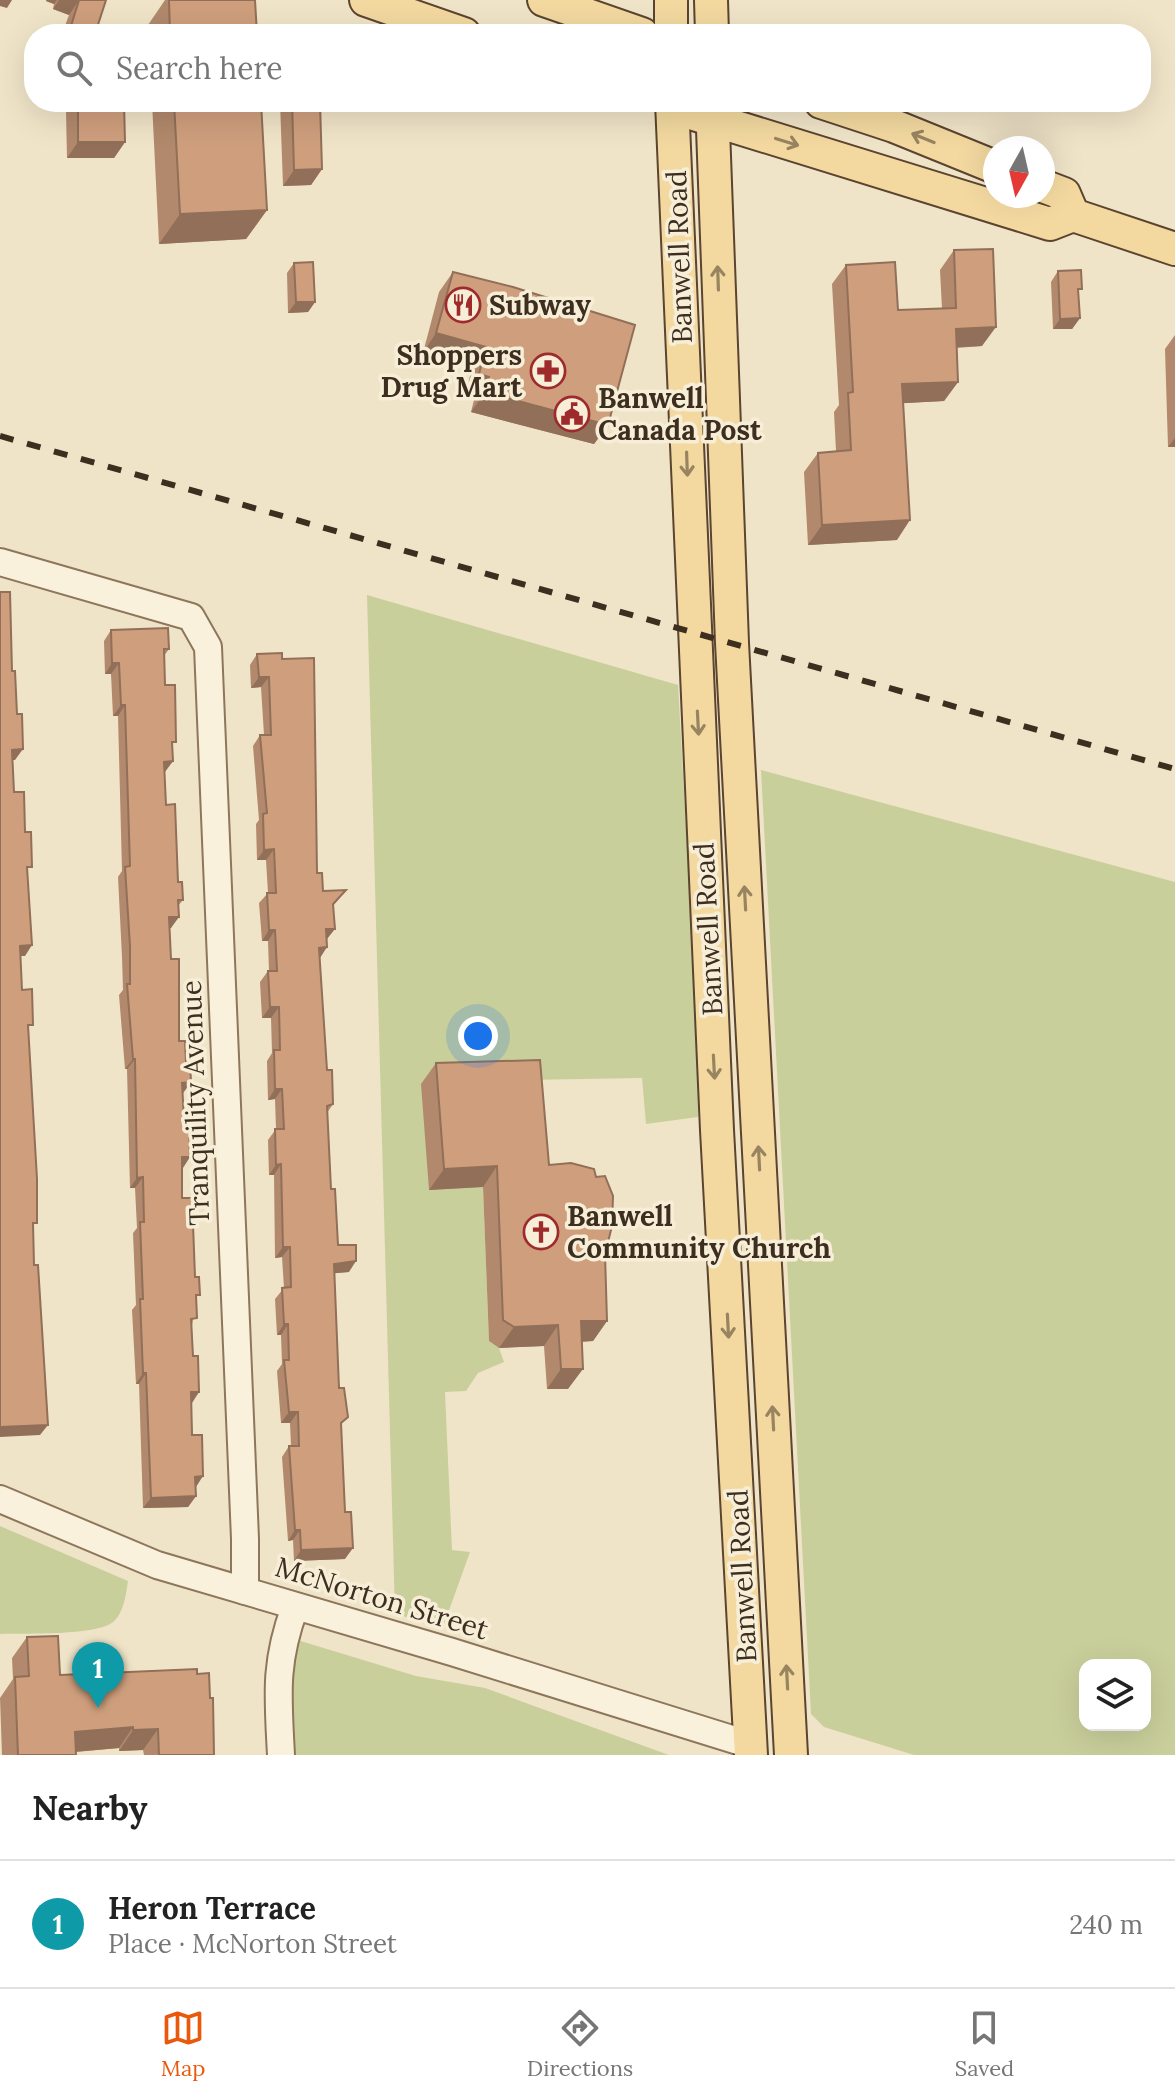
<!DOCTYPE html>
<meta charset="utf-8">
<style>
:root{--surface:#fff;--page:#f6f6f6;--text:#222;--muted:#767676;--line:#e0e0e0;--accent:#ea580c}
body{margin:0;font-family:Lora,serif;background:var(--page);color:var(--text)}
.controls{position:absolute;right:24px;bottom:24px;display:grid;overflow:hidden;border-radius:16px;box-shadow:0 8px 32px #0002}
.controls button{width:72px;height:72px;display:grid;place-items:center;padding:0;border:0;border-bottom:2px solid var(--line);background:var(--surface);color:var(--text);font:40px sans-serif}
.compass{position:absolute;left:983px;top:136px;width:72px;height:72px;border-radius:50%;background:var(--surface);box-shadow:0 8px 32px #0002;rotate:188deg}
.you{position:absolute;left:478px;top:1036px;width:28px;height:28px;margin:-20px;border:6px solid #fff;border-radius:50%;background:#1a73e8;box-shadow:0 0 0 12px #1a73e833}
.badge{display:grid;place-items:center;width:52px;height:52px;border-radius:50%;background:var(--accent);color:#fff;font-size:26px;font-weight:700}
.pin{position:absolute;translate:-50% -66px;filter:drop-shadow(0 2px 4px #0008)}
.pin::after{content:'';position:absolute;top:42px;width:28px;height:24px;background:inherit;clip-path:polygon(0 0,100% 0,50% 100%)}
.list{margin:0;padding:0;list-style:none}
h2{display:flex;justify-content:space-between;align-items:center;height:104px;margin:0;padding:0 32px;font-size:34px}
h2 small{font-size:26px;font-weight:400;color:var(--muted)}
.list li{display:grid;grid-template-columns:52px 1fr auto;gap:24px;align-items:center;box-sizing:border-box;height:128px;padding:0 32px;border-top:2px solid var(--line)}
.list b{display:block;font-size:30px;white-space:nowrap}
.list p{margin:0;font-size:26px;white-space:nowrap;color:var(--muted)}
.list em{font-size:26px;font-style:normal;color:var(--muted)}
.icon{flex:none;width:44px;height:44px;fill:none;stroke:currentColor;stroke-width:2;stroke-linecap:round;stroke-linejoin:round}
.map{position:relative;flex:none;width:1175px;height:1755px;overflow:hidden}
.search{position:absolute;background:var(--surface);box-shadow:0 8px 32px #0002;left:24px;right:24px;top:24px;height:88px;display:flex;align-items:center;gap:20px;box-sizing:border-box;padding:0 28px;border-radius:32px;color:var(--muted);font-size:30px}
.sheet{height:232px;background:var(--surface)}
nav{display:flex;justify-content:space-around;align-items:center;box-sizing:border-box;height:112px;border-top:2px solid var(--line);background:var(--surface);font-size:22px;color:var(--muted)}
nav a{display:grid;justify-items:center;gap:4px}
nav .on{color:var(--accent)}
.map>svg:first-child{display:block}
.green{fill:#c9cf9b;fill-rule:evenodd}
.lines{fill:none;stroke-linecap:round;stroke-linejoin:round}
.minor-casing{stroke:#8d765c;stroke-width:30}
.major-casing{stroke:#5b4430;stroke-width:36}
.minor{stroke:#faf1dc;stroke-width:26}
.major{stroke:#f3d9a0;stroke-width:32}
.rail{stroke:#3d2e20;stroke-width:6;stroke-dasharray:14 14;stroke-linecap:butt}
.wall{fill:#b2896c}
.shaded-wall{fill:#916f58}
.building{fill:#cf9f7d;stroke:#916f58;stroke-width:2}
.oneway{stroke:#988460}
.labels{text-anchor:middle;stroke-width:7;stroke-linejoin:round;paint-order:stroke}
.street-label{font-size:28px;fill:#3d2e20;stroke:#f7eed8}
.poi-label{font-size:28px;font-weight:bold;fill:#3d2e20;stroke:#f7eed8;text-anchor:start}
</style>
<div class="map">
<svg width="1175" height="1755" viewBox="0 0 1175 1755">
<rect width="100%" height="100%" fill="#f0e4c8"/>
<g class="green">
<path d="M367 595 678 685 699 1057 698 1117 646 1124 642 1078 526 1080 429 1190 483 1187 489 1341 499 1348 504 1362 478 1373 466 1391 445 1392 452 1550 470 1552 443 1627 395 1614Z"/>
<path d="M761 770 1175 882V1755H914L824 1727 811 1714ZM1145 1665V1725H1085V1665Z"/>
<path d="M0 1526 128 1581C126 1594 124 1613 113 1622 96 1636 24 1633 0 1634Z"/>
<path d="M284 1636 416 1676 485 1688 669 1755H281Z"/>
</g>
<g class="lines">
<g class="minor-casing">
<g id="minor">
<path d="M0 562 191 617 208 647 245 1539V1591"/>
<path d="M0 1499 157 1565 452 1652 751 1745"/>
<path d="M281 1755C278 1697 274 1663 295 1607"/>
</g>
</g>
<g class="major-casing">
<g id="major">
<path d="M366 0 464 34"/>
<path d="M544 0 642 34"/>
<path d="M671 0V34"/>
<path d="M711 0 712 34"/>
<path d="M672 102 717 1130 751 1755"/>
<path d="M712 102 732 643 791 1755"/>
<path d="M821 102 894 126 995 167"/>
<path d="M694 114 1050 224 1073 215 1175 249"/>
<path d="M1043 186 1064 194 1073 215"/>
</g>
</g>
<use href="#minor" class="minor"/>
<use href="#major" class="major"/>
<path class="rail" d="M0 436 1175 769"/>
</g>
<g class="wall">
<path d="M46 0H106L95 34H62L69 15 53 9 54 4 46 1Z"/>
<path d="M165 0H255L257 34H148V25Z"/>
<path d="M72 102H124L125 142 114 158H67L66 111Z"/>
<path d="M152 102H261L267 210 246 239 159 244Z"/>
<path d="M280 102H320L322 169 311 185 283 186Z"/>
<path d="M954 250 982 346 956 348 958 382 944 401 903 403 897 540 808 545 804 472 818 453 836 451 834 412 839 405 832 284 846 265 898 310 942 309 940 270Z"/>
<path d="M294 263 315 302 308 312 288 313 287 273Z"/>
<path d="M1058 271 1080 318 1072 329H1053L1051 282Z"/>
<path d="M453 272 608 425 594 444 471 412 475 396 465 394 473 366 423 353 439 292Z"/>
<path d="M1175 335V447H1168L1165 349Z"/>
<path d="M111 630 169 649 164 656 165 685 173 761 164 772 166 805 178 882 183 900 178 906 171 928H169L171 959 179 1041 191 1082 183 1093 182 1198 196 1301 192 1326 193 1356 199 1392 191 1403 196 1496 188 1507 143 1508 139 1384H136L132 1310 136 1305 133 1233 137 1228 135 1188H130L127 1069H125L119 995 123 990 122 957 118 877 122 871 118 716H113L111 674H105L104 641Z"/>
<path d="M257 654 282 659 317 873 323 891 346 890 333 906 327 939 319 958 327 1070 333 1104 327 1113 331 1189 338 1245 349 1272 334 1273 341 1427 345 1559 294 1561 293 1540 288 1541 282 1457 289 1446H291L290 1423H281L277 1371 282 1364 281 1335H277L275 1299 284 1288 282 1257 275 1258 274 1175H269L268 1140 276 1129 275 1099 268 1100 267 1061 272 1053 271 1018H262L260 982 268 971H269L268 941H262L259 903 268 893 266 860H257L256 824 259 820 253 746 260 735H264L261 687 251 688 250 665Z"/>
<path d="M436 1063 549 1165 605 1254 607 1321 593 1341 582 1342 568 1389H547L544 1346 499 1348 489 1341 483 1187 429 1190 421 1084Z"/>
<path d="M27 1637 60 1675 197 1674 214 1755H144L143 1750 119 1751V1748L76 1752V1755H2L0 1698 13 1679 12 1658Z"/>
</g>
<g class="shaded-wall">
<path d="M0 0H12L7 8 0 6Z"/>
<path d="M47 0H57L54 4 46 1Z"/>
<path d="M59 0H79L69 15 53 9Z"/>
<path d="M71 26 95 34H65Z"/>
<path d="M78 142H125L114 158H67Z"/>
<path d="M322 169 311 185 283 186 294 170Z"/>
<path d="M267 210 246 239 159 244 180 214Z"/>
<path d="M296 302H315L308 312 288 313Z"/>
<path d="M1080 318 1072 329H1053L1060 319Z"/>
<path d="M996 327 982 346 942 348 956 329Z"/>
<path d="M436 333 486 347 473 366 423 353Z"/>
<path d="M479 374 489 377 475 396 465 394Z"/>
<path d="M958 382 944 401 889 404 902 384Z"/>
<path d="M485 392 608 425 594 444 471 412Z"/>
<path d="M1175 438V447H1168Z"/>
<path d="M910 520 897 540 808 545 822 525Z"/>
<path d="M112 663H119L111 674H105Z"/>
<path d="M259 677H269L261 687 251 688Z"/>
<path d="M121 705H125L118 716H113Z"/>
<path d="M23 749 15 760H5L12 750Z"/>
<path d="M173 761 165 772H156L164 762Z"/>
<path d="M274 849 266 860H257L264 850Z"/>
<path d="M169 917H179L171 928H162Z"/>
<path d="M326 929H335L327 939Z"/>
<path d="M269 930H275L268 941H262Z"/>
<path d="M32 945 25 956H13L20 946Z"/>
<path d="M327 947 320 958 319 948Z"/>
<path d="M270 1007H279L271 1018H262Z"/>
<path d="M133 1059H135L127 1069H125Z"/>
<path d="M191 1082 183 1093 175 1094 182 1083Z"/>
<path d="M275 1089H282L275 1099 268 1100Z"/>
<path d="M182 1157H190L183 1168Z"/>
<path d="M281 1164 274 1175H269L276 1165Z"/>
<path d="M497 1166 483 1187 429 1190 444 1169Z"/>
<path d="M143 1177 135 1188H130L137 1178Z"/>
<path d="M283 1247H290L282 1257 275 1258Z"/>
<path d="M356 1261 349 1272 326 1274 334 1264Z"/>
<path d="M581 1321H607L593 1341 567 1342Z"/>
<path d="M284 1324H288L281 1335H277Z"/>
<path d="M558 1325 544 1346 499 1348 514 1327Z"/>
<path d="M561 1369H583L568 1389H547Z"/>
<path d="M143 1373H146L139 1384H136Z"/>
<path d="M191 1392H199L192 1403Z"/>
<path d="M289 1412H298L290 1423H281Z"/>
<path d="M48 1425 40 1435 0 1437V1427Z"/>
<path d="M203 1476 196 1487 195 1477Z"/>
<path d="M196 1496 188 1507 143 1508 151 1498Z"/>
<path d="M295 1530H300L293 1540 288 1541Z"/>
<path d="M353 1548 345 1559 294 1561 301 1550Z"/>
<path d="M133 1727 119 1748 60 1753 75 1732Z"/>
<path d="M158 1729 143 1750 119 1751 133 1730Z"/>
</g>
<g class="building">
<path d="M79 0H106L95 34 71 26Z"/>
<path d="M169 0H255L257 34H170Z"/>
<path d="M78 102H124L125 142H78Z"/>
<path d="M174 102H261L267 210 180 214Z"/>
<path d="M292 102H320L322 169 294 170Z"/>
<path d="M993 249 996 327 956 329 958 382 902 384 910 520 822 525 818 453 851 450 848 393 853 392 846 265 895 262 898 310 956 308 954 250Z"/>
<path d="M313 262 315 302H296L294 263Z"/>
<path d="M1081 270 1082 289H1078L1080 318 1060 319 1058 271Z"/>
<path d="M453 272 513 287 635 325 608 425 485 392 489 377 479 374 486 347 436 333Z"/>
<path d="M0 592H10L12 671H15L17 714H22L23 749 12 750 14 792H24L25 832H31L32 867H27L32 945 20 946 22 990 32 989 33 1025H28L37 1179V1223H33L34 1265H38L48 1425 0 1427Z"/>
<path d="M168 628 169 649H164L165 685H175L176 742H172L173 761 164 762 166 805 175 804 178 882H182L183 900H178L179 917H169L171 959H179V1041H185L186 1062 190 1061 191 1082 182 1083 184 1120H189L190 1157H182V1198H192L195 1277H199L200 1295H196L197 1318 191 1319 193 1356H198L199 1392H191L192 1435H202L203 1476 195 1477 196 1496 151 1498 146 1373H143L140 1299H143L140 1222H144L143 1177 137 1178 135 1059H133L127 984H130V946L125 867 130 866 125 705H121L119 663H112L111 630Z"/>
<path d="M282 653V659L314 658 317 873H322L323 891 346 890 333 904 335 929H326L327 947 319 948 327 1070H332L333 1104 327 1106 331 1189H335L338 1245H356V1261L334 1264 339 1388H344L348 1417 341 1423 345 1512H351L353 1548 301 1550 300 1530H295L289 1446H299L298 1412H289L284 1360H289L288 1324H284L282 1288 291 1287 290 1247H283L281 1164 276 1165 275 1129H284L282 1089H275L274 1050H280L279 1007H270L268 971H277L275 930H269L267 893H276L274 849 264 850 263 814 267 813 260 735H271L269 677H259L257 654Z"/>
<path d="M540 1060 549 1165 571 1163 594 1169 596 1177 605 1176 613 1196 612 1226 605 1254 607 1321H581L583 1369H561L558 1325 514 1327 503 1320 497 1166 444 1169 436 1063Z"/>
<path d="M58 1636 60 1675 197 1669V1674L209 1673 210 1698H213L214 1755H159L158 1729 133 1730V1727L75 1732 76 1755H18L15 1677 29 1676 27 1637Z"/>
</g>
<defs><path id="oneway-shaft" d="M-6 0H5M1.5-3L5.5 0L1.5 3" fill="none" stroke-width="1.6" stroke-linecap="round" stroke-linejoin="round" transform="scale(2)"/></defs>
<g class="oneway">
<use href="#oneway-shaft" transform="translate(923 138) rotate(-158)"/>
<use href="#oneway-shaft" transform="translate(787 142) rotate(17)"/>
<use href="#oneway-shaft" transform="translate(718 278) rotate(-92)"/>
<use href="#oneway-shaft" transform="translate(687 464) rotate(88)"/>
<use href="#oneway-shaft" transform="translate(698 723) rotate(87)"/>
<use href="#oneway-shaft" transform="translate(745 898) rotate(-93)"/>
<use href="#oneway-shaft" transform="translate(714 1067) rotate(87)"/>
<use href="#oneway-shaft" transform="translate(759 1158) rotate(-93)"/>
<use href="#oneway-shaft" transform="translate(728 1326) rotate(87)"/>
<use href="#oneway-shaft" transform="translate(773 1418) rotate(-93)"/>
<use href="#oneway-shaft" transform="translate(787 1677) rotate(-93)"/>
</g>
<defs>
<g id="restaurant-ring" transform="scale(1.8)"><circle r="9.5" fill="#f7eed8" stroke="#9e2a2b" stroke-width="1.5"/><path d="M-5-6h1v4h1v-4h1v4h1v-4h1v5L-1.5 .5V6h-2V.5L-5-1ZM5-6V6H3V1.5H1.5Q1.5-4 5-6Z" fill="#9e2a2b"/></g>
<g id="pharmacy-ring" transform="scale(1.8)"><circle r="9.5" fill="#f7eed8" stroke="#9e2a2b" stroke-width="1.5"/><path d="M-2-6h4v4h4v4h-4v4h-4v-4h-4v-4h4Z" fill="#9e2a2b"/></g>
<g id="civic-ring" transform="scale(1.8)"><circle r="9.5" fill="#f7eed8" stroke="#9e2a2b" stroke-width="1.5"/><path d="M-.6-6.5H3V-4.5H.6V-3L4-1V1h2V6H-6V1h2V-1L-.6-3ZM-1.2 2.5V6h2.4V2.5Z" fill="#9e2a2b"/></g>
<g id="church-ring" transform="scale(1.8)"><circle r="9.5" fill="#f7eed8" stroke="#9e2a2b" stroke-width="1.5"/><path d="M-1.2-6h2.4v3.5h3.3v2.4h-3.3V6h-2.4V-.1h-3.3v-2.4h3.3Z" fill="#9e2a2b"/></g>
</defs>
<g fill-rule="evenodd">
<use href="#restaurant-ring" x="463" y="305"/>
<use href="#pharmacy-ring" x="548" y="371"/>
<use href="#civic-ring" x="572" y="414"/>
<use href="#church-ring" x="541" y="1232"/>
</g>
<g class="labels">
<g class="street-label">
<text transform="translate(679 257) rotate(-92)" y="10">Banwell Road</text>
<text transform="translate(708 929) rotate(-93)" y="10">Banwell Road</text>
<text transform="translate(195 1103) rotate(-92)" y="10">Tranquility Avenue</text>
<text transform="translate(742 1576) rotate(-93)" y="10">Banwell Road</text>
<text transform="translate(382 1598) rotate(17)" y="10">McNorton Street</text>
</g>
<g class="poi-label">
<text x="489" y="315">Subway</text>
<text x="522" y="365" text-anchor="end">Shoppers<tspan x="522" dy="32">Drug Mart</tspan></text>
<text x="598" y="408">Banwell<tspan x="598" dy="32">Canada Post</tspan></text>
<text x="567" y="1226">Banwell<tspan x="567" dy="32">Community Church</tspan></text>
</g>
</g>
</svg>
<div class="controls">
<button><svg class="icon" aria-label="layers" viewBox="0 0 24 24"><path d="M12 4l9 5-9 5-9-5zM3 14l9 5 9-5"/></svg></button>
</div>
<svg class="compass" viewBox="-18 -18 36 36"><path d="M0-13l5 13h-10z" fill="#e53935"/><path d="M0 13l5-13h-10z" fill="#767676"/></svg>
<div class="you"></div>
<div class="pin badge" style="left:98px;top:1708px;background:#0f9aa8">1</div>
<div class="search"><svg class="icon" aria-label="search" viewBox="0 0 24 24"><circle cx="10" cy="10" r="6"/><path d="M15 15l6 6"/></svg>Search here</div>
</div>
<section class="sheet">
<h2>Nearby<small></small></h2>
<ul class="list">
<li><span class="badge" style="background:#0f9aa8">1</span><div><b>Heron Terrace</b><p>Place · McNorton Street</p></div><em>240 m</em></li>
</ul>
</section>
<nav>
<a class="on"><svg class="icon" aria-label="map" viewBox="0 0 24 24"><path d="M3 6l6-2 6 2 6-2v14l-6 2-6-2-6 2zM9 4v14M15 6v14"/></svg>Map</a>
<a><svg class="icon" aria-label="directions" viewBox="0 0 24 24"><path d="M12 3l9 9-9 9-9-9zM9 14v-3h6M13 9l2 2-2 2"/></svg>Directions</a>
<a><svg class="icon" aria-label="saved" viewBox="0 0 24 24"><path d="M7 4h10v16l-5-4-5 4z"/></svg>Saved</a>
</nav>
